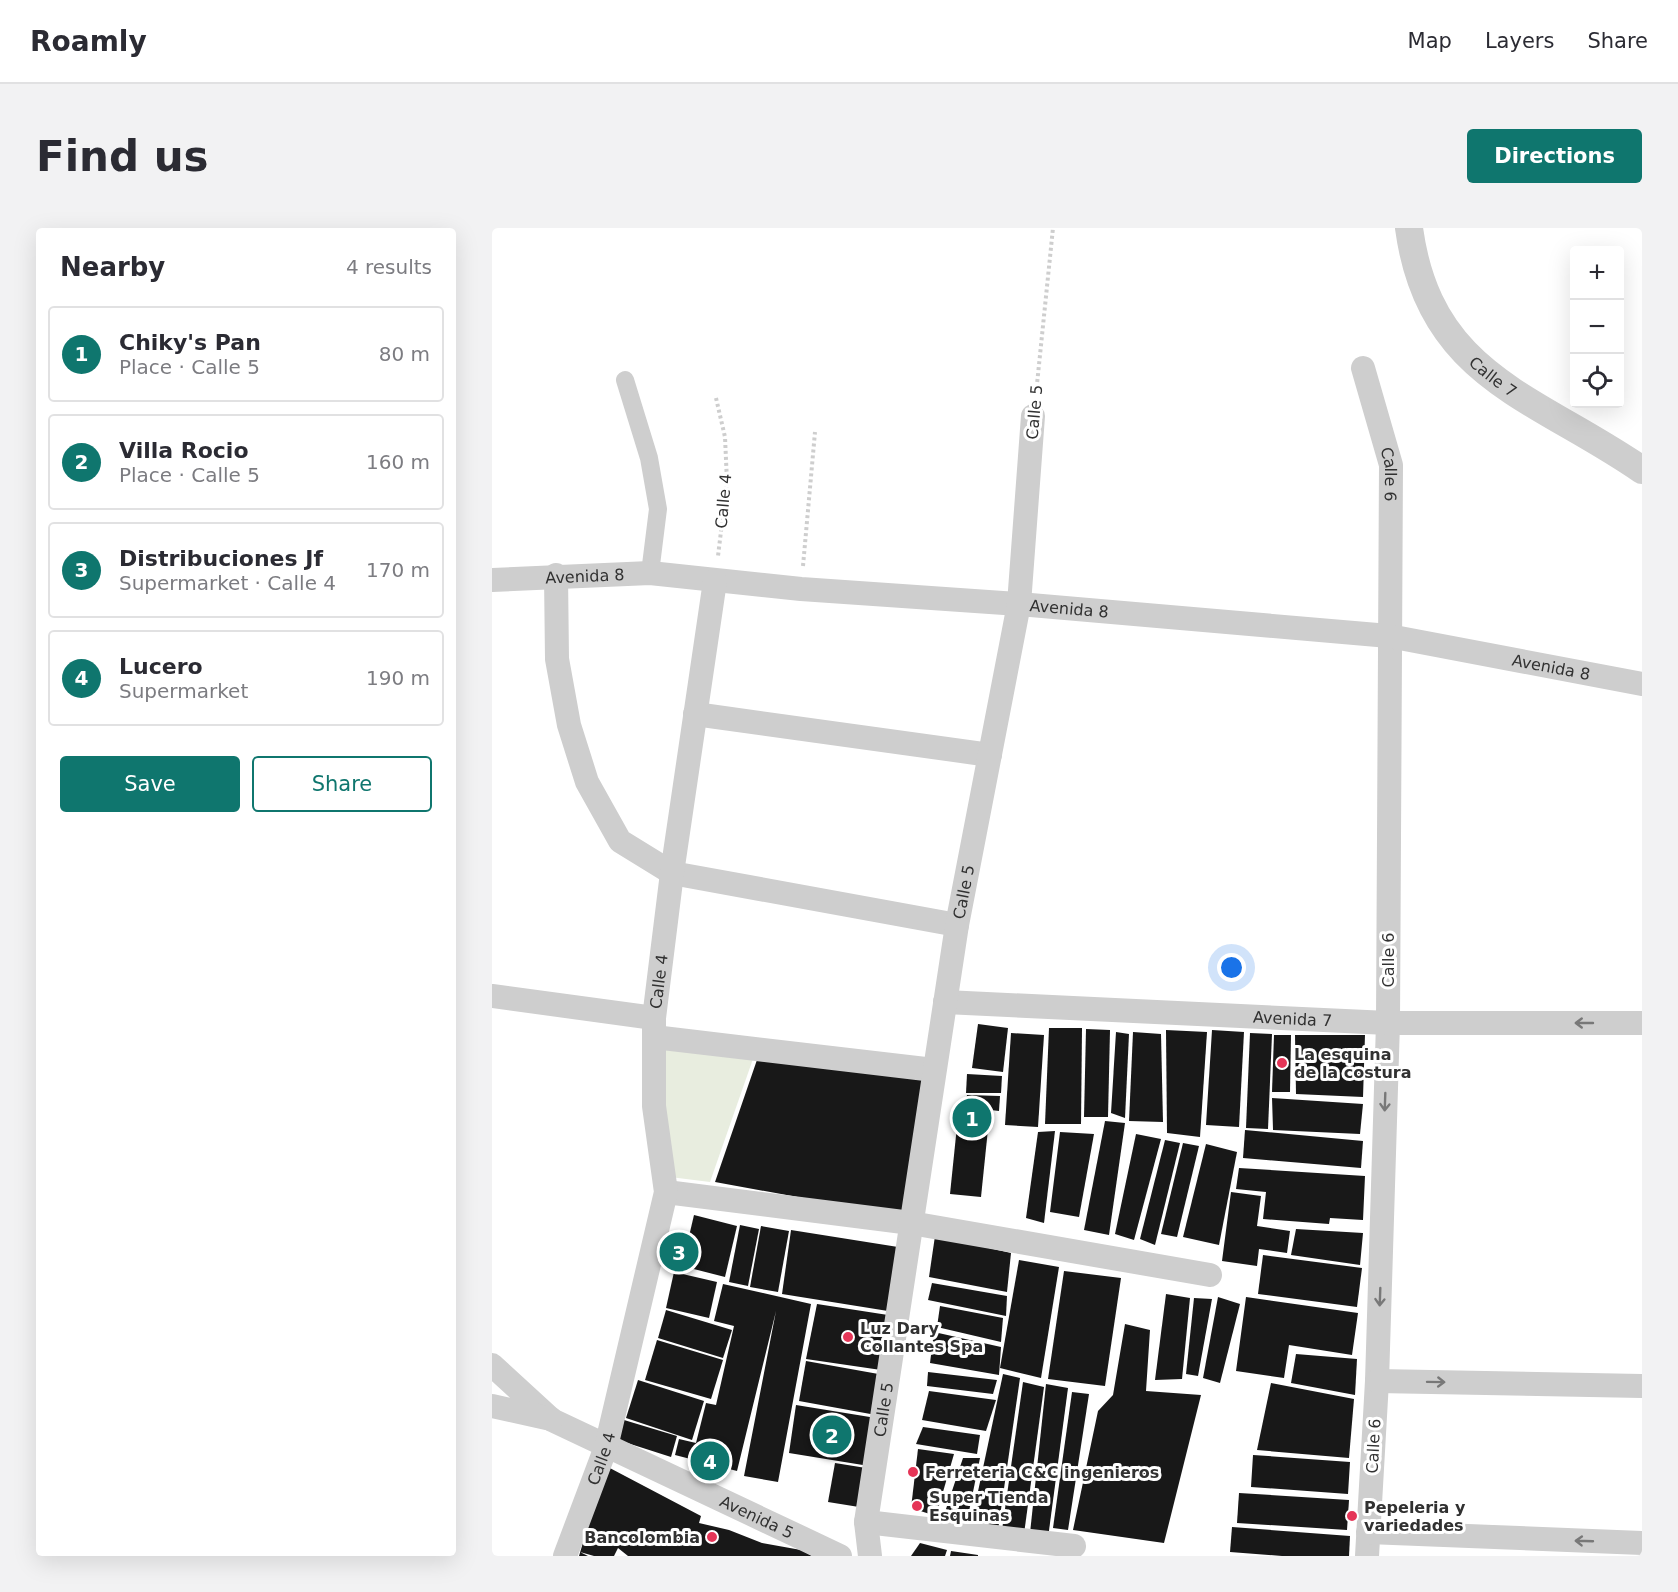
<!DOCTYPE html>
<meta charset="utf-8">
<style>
:root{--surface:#fff;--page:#f2f2f3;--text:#2b2b33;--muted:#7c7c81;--line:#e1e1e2;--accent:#0f766e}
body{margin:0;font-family:"DejaVu Sans",sans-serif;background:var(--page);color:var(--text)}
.controls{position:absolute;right:18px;top:18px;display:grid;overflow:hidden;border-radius:6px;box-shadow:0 6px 24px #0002}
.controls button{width:54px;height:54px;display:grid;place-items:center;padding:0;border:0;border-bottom:2px solid var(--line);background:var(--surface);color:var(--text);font:30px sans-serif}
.you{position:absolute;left:740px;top:740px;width:21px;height:21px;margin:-15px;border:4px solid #fff;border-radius:50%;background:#1a73e8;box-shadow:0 0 0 9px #1a73e833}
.badge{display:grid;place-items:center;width:39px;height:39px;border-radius:50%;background:var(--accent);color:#fff;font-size:20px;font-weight:700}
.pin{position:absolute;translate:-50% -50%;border:3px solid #fff;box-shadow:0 2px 6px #0006}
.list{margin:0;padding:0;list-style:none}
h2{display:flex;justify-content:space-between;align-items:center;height:78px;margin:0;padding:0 24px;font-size:26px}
h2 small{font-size:20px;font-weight:400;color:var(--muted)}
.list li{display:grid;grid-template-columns:39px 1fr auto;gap:18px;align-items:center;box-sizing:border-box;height:96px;margin:0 12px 12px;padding:0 12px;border:2px solid var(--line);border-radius:6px}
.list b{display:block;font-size:22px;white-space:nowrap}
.list p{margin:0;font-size:20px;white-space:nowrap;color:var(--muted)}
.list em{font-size:20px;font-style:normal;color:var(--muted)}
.actions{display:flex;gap:12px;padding:18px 24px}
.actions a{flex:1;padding:14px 0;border:2px solid var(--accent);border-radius:6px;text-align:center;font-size:21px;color:var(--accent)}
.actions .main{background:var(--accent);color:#fff}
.icon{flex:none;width:33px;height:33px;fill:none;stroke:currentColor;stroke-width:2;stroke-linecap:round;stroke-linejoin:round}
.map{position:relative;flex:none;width:1150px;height:1328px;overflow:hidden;border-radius:6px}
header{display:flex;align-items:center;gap:36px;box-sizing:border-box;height:84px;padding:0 30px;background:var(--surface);border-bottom:2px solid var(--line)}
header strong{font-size:28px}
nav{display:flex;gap:33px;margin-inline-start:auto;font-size:21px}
.intro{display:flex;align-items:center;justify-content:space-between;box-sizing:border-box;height:144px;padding:0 36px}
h1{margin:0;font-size:42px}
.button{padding:15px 27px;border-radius:6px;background:var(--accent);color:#fff;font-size:21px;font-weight:700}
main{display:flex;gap:36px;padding:0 36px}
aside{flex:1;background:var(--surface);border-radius:6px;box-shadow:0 6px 24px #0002}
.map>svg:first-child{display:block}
.green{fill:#e8eddf}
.building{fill:#181818}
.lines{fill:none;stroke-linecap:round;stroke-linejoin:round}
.path{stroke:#cecece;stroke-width:4;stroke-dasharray:3 3;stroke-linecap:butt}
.pedestrian{stroke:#cecece;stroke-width:18}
.minor{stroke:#cecece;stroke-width:24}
.tertiary{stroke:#cecece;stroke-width:28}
.oneway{stroke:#787878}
.poi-dot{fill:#e53557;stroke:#fff;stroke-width:2}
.labels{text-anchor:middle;stroke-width:6;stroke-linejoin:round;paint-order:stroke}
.street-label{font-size:16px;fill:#313131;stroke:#fff}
.poi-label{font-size:16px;font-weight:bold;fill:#313131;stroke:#fff;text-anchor:start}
</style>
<header>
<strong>Roamly</strong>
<nav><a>Map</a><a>Layers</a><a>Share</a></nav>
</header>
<div class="intro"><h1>Find us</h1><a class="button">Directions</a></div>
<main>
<aside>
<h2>Nearby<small>4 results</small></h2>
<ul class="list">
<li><span class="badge">1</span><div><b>Chiky's Pan</b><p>Place · Calle 5</p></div><em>80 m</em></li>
<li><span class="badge">2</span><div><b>Villa Rocio</b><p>Place · Calle 5</p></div><em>160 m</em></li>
<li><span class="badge">3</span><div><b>Distribuciones Jf</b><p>Supermarket · Calle 4</p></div><em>170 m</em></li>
<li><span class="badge">4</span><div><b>Lucero</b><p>Supermarket</p></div><em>190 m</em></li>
</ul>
<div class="actions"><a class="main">Save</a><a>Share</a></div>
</aside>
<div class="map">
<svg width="1150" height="1328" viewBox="0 0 1150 1328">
<rect width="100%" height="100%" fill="#fff"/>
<path class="green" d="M168 816 262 828 218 954 178 949Z"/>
<g class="building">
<path d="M486 796 516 800 511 844 480 840Z"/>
<path d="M557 800H590L589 896H553Z"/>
<path d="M594 801 618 802 616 889H592Z"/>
<path d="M674 802 715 804 708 909 675 905Z"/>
<path d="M720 802 752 804 747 899 714 897Z"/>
<path d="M624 804 637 806 633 890 619 885Z"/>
<path d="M641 804 669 806 671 894 637 893Z"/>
<path d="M519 805 552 807 546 899 513 897Z"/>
<path d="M758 805 780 806 776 901 754 900Z"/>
<path d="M782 807H799L798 864H780Z"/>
<path d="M803 807H873L871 869 804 866Z"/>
<path d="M266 829 430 852 410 988 223 954Z"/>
<path d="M475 846 510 848 509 865H474Z"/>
<path d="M475 867 508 868 507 883 473 879Z"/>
<path d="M780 870 871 876 868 906 781 902Z"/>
<path d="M466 881 496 885 493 897 465 894Z"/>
<path d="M613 893 633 895 617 1007 592 1002Z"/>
<path d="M465 898 496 901 489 969 458 966Z"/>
<path d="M753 902 871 913 869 940 751 930Z"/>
<path d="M563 903 552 995 534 990 546 904Z"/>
<path d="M568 904 602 906 587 989 558 984Z"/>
<path d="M644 906 669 911 642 1012 623 1006Z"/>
<path d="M673 912 688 915 663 1017 648 1011Z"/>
<path d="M691 915 707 918 685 1009 669 1006Z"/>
<path d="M714 916 745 924 727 1017 691 1009Z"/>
<path d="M747 940 873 948 871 992 838 990 837 996 771 991 774 964 744 961Z"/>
<path d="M739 964 769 968 765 998 798 1003 795 1025 767 1021 765 1038 730 1033Z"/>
<path d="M202 987 245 998 233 1049 190 1038Z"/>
<path d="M248 997 267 1001 256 1058 237 1054Z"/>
<path d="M269 998 297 1003 286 1064 258 1059Z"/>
<path d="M804 1001 871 1005 868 1037 799 1027Z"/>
<path d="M299 1002 406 1019 396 1083 290 1066Z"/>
<path d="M443 1008 519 1025 515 1064 437 1049Z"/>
<path d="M771 1027 870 1040 865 1079 766 1066Z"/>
<path d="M527 1032 567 1039 549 1150 508 1140Z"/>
<path d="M572 1043 629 1050 613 1158 556 1151Z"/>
<path d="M182 1044 225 1054 217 1090 174 1080Z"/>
<path d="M440 1055 515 1068 514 1088 436 1072Z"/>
<path d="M231 1056 319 1076 286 1254 252 1248 284 1083 245 1243 183 1227 187 1211 204 1215 214 1175 224 1177 242 1098 222 1093Z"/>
<path d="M674 1066 698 1070 690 1151 663 1152Z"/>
<path d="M726 1069 748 1076 728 1155 711 1150Z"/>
<path d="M754 1069 866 1085 860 1127 797 1117 792 1150 744 1143Z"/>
<path d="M702 1070 720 1071 706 1148 694 1146Z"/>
<path d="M325 1076 396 1087 389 1142 314 1131Z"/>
<path d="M448 1078 511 1090 509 1114 445 1099Z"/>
<path d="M174 1082 240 1102 231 1130 166 1110Z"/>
<path d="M633 1096 658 1102 654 1163 709 1167 672 1315 581 1302 606 1183 621 1167Z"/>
<path d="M442 1104 509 1119 507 1147 438 1135Z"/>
<path d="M165 1112 231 1132 219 1171 153 1152Z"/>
<path d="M804 1126 865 1131 863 1167 799 1155Z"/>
<path d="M314 1133 392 1147 384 1187 307 1173Z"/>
<path d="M436 1144 505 1152 501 1166 435 1158Z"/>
<path d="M511 1146 528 1150 506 1302 478 1301Z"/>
<path d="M146 1152 212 1173 200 1212 134 1190Z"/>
<path d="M531 1154 552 1159 532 1306 510 1302Z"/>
<path d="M779 1155 862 1171 857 1230 765 1222Z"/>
<path d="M554 1156 576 1160 556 1310 538 1305Z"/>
<path d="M437 1163 504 1172 494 1203 430 1192Z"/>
<path d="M580 1164 597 1166 576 1302 561 1300Z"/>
<path d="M304 1177 384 1190 377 1238 297 1225Z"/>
<path d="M132 1192 185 1208 179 1229 126 1212Z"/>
<path d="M431 1199 488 1207 485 1226 424 1216Z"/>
<path d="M426 1221 462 1226 444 1288 419 1280Z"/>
<path d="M761 1227 858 1234 856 1266 759 1259Z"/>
<path d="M471 1230H488L475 1293 451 1290Z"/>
<path d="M343 1235 374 1240 367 1279 336 1274Z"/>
<path d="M114 1238 209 1288 207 1295 237 1302 270 1315 309 1322 320 1328H136L126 1320 122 1328H102L88 1324 96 1328H87Z"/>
<path d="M747 1265 857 1272 855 1302 745 1295Z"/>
<path d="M740 1299 858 1308 857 1328H790L738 1324Z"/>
<path d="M428 1315 455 1322 453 1328H419Z"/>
<path d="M459 1323 486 1327V1328H458Z"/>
</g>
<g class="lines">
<g class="path">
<path d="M544 166 561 0"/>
<path d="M224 170 233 209 235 254 226 328"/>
<path d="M311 338 323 204"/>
</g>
<path class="pedestrian" d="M133 152 157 230 166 281 158 345"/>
<g class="minor">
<path id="s1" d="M871 140 899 237 896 795 885 1153 875 1328"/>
<path d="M64 347 65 431 77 497 95 554 128 613 180 645 465 697"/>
<path id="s2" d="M0 352 158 345 309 361 527 376 897 408 1150 456"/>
<path d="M203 486 498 527"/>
<path d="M0 768 162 790"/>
<path id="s3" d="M453 774 896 795H1150"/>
<path d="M162 809 442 842"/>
<path d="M174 964 419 995 718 1047"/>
<path id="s4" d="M0 1137 60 1192 348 1328"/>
<path d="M885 1153 1150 1158"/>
<path d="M0 1178 59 1191"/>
<path d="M374 1294 582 1318"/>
<path d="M876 1304 1150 1315"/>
<path id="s5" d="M73 1328 114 1219 174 964 162 878V790L180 645 223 353"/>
<path id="s6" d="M378 1328 374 1294 465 697 527 376 541 188"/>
</g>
<path class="tertiary" id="s7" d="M917 0C937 149 1043 168 1150 242"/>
</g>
<defs><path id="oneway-shaft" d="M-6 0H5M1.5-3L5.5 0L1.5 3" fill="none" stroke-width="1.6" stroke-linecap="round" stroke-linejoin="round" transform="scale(1.5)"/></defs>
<g class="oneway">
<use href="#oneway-shaft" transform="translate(1092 795) rotate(180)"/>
<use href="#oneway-shaft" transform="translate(893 874) rotate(92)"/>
<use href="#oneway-shaft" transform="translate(888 1069) rotate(92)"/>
<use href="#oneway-shaft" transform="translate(944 1154) rotate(1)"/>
<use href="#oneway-shaft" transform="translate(1092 1313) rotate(-178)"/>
</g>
<g class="poi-dot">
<circle cx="790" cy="835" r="6"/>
<circle cx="356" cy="1109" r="6"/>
<circle cx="421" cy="1244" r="6"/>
<circle cx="425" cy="1278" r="6"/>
<circle cx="860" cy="1288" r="6"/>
<circle cx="220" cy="1309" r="6"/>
</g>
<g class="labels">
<g class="street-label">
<text dy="6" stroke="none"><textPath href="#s7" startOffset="176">Calle 7</textPath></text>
<text transform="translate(542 184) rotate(-85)" y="6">Calle 5</text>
<text dy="6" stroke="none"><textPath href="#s1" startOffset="110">Calle 6</textPath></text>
<text transform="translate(231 273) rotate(-85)" y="6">Calle 4</text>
<text dy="6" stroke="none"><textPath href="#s2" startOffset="93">Avenida 8</textPath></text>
<text dy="6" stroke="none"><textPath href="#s2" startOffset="579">Avenida 8</textPath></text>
<text dy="6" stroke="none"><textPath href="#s2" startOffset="1065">Avenida 8</textPath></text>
<text dy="6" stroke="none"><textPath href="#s6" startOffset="672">Calle 5</textPath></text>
<text transform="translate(896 732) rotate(-90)" y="6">Calle 6</text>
<text dy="6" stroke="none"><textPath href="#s5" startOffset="590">Calle 4</textPath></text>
<text dy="6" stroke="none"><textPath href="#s3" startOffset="348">Avenida 7</textPath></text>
<text dy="6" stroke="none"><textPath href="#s6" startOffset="148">Calle 5</textPath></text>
<text transform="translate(881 1218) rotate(-87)" y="6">Calle 6</text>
<text dy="6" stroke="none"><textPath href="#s5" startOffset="104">Calle 4</textPath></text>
<text dy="6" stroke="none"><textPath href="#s4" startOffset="308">Avenida 5</textPath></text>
</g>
<g class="poi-label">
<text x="802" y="832">La esquina<tspan x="802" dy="18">de la costura</tspan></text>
<text x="368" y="1106">Luz Dary<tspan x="368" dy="18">Collantes Spa</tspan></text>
<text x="433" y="1250">Ferreteria C&amp;C ingenieros</text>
<text x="437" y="1275">Super Tienda<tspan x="437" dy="18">Esquinas</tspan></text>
<text x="872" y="1285">Pepeleria y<tspan x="872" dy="18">variedades</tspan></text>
<text x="208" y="1315" text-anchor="end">Bancolombia</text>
</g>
</g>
</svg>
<div class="controls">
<button>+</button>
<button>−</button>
<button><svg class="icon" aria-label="locate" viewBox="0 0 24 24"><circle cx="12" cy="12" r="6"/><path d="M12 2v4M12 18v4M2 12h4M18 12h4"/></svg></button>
</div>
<div class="you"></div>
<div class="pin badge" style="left:480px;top:890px">1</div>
<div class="pin badge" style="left:340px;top:1207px">2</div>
<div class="pin badge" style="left:187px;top:1024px">3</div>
<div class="pin badge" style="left:218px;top:1233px">4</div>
</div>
</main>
